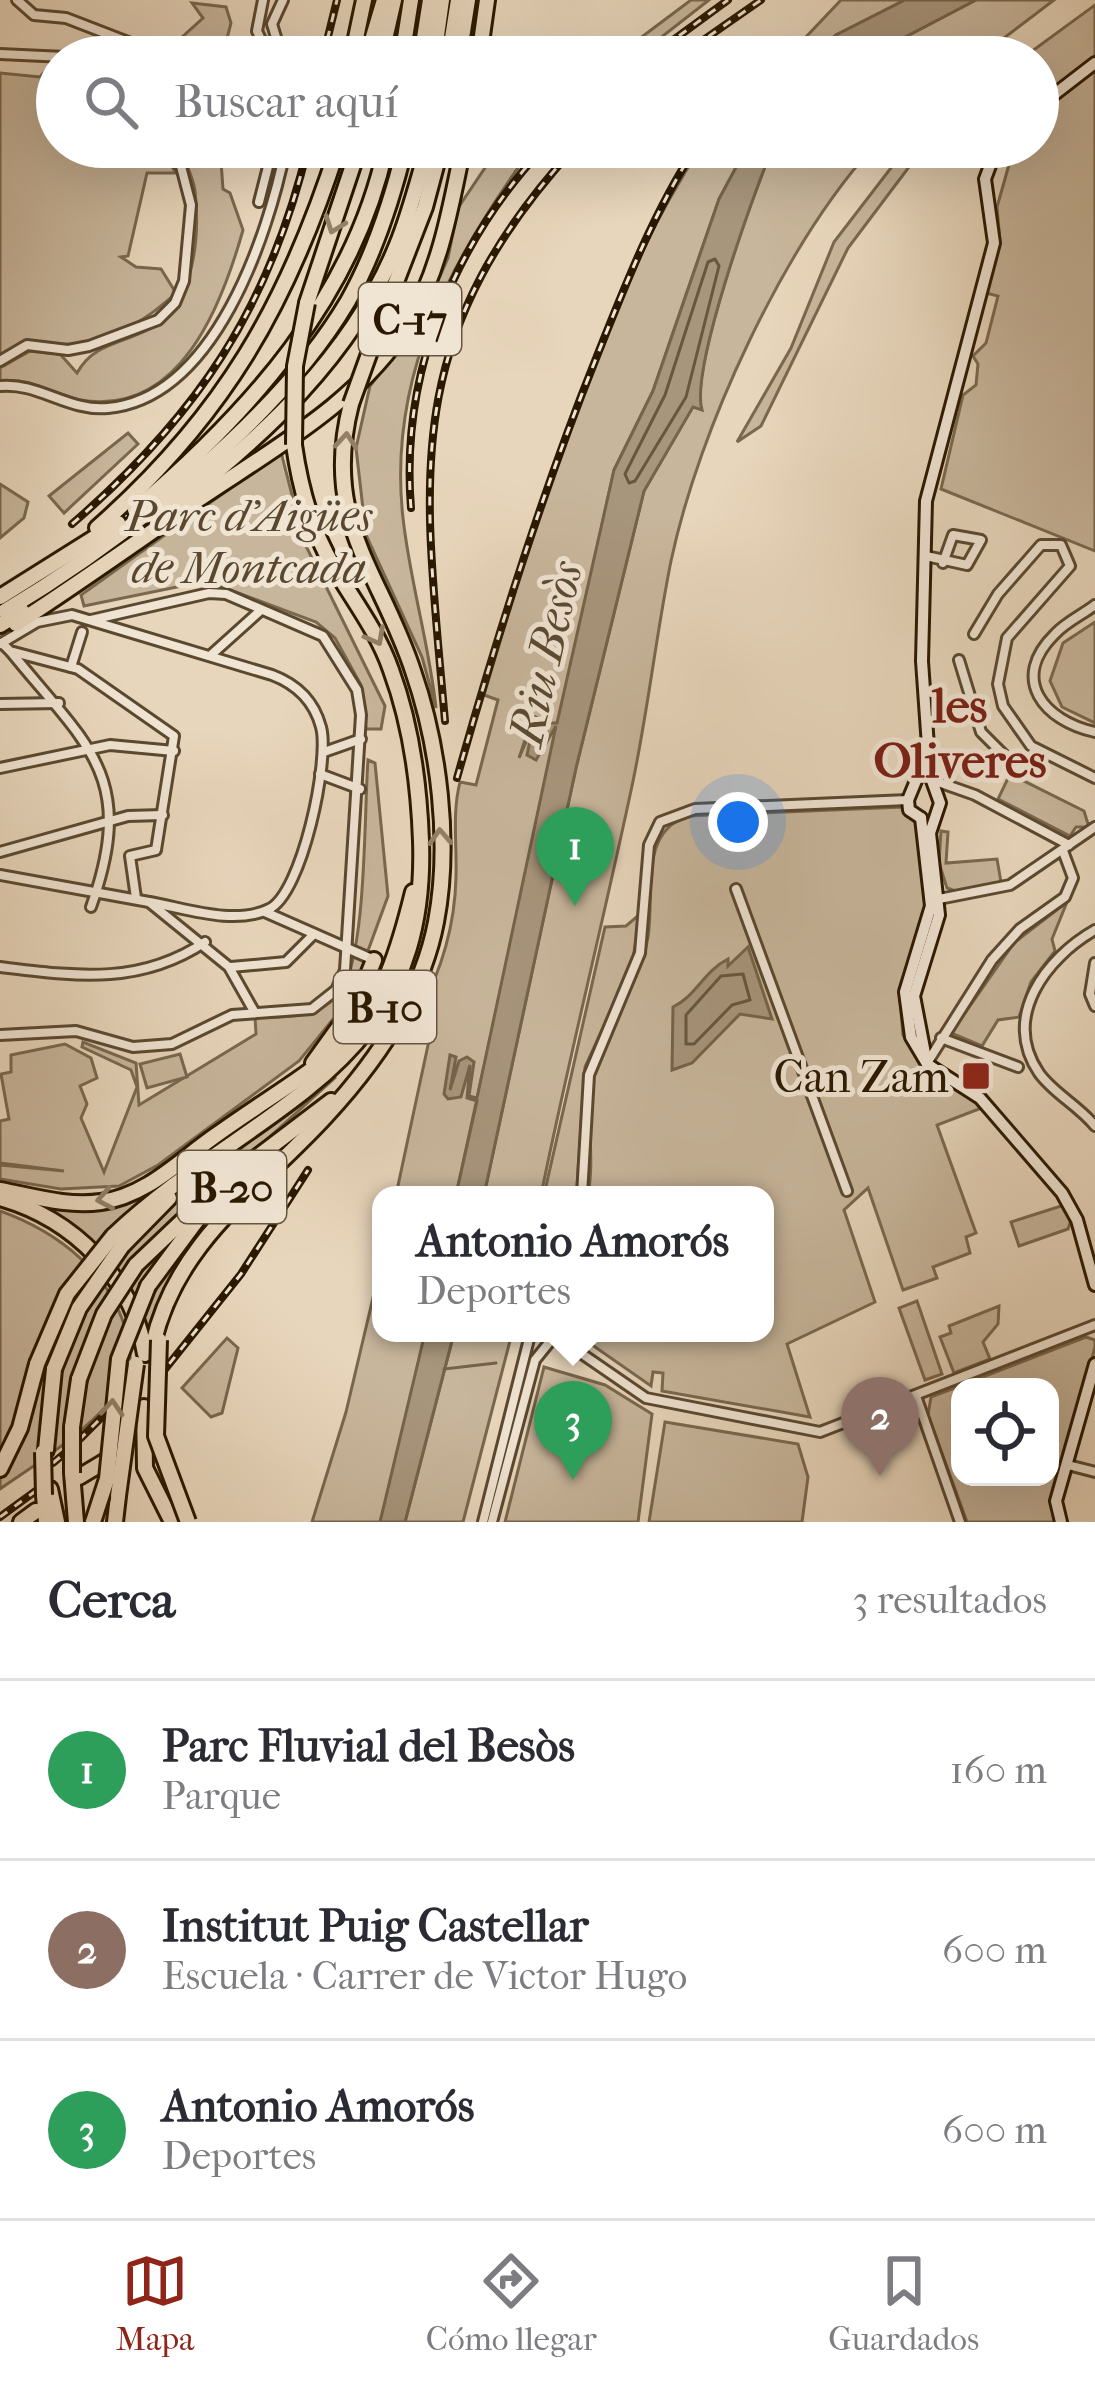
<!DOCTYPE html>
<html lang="es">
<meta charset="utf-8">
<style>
:root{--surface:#fff;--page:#f2f2f3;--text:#2b2b33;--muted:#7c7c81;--line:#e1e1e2;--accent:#8f2418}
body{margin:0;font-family:"IM FELL French Canon",serif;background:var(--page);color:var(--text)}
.controls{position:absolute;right:36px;bottom:36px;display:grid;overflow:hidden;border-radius:24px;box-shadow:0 12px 48px #0002}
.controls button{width:108px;height:108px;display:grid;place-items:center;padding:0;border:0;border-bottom:3px solid var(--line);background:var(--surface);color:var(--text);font:60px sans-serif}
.you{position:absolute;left:738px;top:822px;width:42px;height:42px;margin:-30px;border:9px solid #fff;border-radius:50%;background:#1a73e8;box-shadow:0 0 0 18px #1a73e833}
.badge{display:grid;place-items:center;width:78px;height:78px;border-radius:50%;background:var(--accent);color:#fff;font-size:39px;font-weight:700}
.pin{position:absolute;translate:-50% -99px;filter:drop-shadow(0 3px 6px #0008)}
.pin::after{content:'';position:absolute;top:63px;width:42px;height:36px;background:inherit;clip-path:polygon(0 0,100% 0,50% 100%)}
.popup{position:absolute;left:372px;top:1186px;width:402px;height:156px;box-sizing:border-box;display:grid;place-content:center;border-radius:24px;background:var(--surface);filter:drop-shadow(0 3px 9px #0005);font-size:39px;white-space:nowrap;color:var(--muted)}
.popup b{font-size:45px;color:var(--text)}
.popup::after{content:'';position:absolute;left:50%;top:100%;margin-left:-24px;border:24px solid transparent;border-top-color:var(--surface)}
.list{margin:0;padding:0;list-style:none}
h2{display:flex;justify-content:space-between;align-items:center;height:156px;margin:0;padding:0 48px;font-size:51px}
h2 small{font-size:39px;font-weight:400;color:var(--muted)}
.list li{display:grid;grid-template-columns:78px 1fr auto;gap:36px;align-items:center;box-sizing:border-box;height:180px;padding:0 48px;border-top:3px solid var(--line)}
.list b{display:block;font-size:45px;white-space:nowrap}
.list p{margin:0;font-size:39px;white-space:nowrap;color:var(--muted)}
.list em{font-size:39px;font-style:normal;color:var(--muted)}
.icon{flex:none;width:66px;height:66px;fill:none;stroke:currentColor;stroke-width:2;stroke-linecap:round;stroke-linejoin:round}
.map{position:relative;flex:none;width:1095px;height:1522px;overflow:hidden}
.search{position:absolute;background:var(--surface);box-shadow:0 12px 48px #0002;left:36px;right:36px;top:36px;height:132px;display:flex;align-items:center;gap:30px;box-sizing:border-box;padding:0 42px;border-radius:66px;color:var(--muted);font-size:45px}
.sheet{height:696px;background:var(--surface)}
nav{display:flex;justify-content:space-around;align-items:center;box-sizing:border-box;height:168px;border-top:3px solid var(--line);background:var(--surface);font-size:33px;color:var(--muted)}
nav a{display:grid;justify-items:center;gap:6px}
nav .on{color:var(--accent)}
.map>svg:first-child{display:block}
.green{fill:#c8b69c;stroke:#79674e;stroke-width:3;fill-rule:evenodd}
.water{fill:#a7957c;stroke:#75634a;stroke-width:3}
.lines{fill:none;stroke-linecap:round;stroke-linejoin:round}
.shore{stroke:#68563e;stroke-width:3}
.stream{stroke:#75634a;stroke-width:3}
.street-casing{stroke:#5a482f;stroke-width:14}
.secondary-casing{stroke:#2a1800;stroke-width:16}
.highway-casing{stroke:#2a1800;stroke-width:20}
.street{stroke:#f0e4d3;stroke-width:8}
.secondary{stroke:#f0e4d3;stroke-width:10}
.highway{stroke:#e8d6bc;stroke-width:14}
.rail-casing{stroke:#2a1800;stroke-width:8}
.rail{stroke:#f0e4d3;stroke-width:3;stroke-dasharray:9;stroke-linecap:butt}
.highway-bridge-casing{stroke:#2a1800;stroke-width:20;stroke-linecap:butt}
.highway-bridge{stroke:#e8d6bc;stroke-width:14}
.oneway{stroke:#928067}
.poi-dot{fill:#8f2418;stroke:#f0e4d3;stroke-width:4.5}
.labels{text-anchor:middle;stroke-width:10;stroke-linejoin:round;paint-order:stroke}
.shield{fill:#f0e4d3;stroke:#65553f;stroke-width:3}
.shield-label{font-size:42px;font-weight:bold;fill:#2a1800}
.park-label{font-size:45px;font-style:italic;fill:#59472f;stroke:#f0e4d3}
.poi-label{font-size:45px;fill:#2a1800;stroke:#f0e4d3;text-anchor:end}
.water-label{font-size:48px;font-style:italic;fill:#5c4a32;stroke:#f0e4d3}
.neighbourhood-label{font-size:48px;font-weight:bold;fill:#7a1f14;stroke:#f0e4d3}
</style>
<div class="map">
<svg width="1095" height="1522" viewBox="0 0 1095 1522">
<rect width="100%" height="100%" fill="#e8d6bc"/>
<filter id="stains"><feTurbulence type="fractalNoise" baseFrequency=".00167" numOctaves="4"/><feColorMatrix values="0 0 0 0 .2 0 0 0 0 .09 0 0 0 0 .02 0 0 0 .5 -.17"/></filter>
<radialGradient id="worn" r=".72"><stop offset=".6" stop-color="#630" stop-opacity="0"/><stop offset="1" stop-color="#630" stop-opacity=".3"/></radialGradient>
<g class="green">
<path d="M691 0H709L636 57H615Z"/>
<path d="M841 0H905L836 35 812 57H787Z"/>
<path d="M976 0H1054L979 57H867Z"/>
<path d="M192 3 226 7 231 23 225 46 235 57H174L168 50 203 18Z"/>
<path d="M1095 5V56L1038 99V57H1024Z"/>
<path d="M54 61 57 147H159L176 173H147L128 256 121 257 136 267 161 269 176 293C151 316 117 339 83 344 49 348 28 332 0 356V73L40 77Z"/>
<path d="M1095 69V551L941 489 963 395 976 385 978 364 973 356 986 343 998 296 986 293 1000 241 997 207 1014 147H1038V114Z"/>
<path d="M181 147H220L223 189 230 193 243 230C221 308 179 417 80 400 54 395 27 375 0 382V368L30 351 60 354 77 373C94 342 124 344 153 327 195 301 200 236 195 191 193 176 184 162 181 147Z"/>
<path d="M499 147H533C452 257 387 375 403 518 410 582 429 643 436 708L422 657 366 535 356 448 370 386 421 319 448 258 458 208Z"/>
<path d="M701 147H747L719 199 653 391 614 470 456 1195H396L434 1017 418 1014C441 972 455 924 456 877 457 844 452 813 460 782L476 785 498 700 484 695C537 517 599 303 701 147Z"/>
<path d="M773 147H873C783 247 699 429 671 561 656 635 648 711 632 786 603 922 569 1058 541 1195H484L576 768 644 491 693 406 701 409C692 363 753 195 773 147Z"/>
<path d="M907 147H924L848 248 761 426 737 442 791 348 834 242Z"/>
<path d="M128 433 138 444 64 513 49 496Z"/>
<path d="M281 452 304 542 385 706 381 729H366L361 685 335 638 316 622 206 581 84 606 81 595Z"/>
<path d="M0 484 28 502 24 518 0 538Z"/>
<path d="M1095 622V723L1062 707 1050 681 1063 643Z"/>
<path d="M368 760 375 763 388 896 351 997 299 1061 158 1165 119 1186 61 1189 0 1179V1165L64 1171 0 1163V1121L9 1119 1 1074 11 1072V1055L65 1044 91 1058 97 1078 80 1086 87 1104 81 1118 104 1172 137 1087 131 1070 82 1047 83 1042 136 1063 139 1105 256 1034 255 1017C284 1018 322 1018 341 991 367 952 364 812 368 760Z"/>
<path d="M1010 774 1084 811 1089 827H1076L1070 836 998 799Z"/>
<path d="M903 807 917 822 927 904 899 989 903 1035 920 1063 984 1107 937 1125 976 1233 966 1237 970 1253 933 1267 937 1278 903 1290 868 1188 844 1210 875 1302 787 1344 810 1417 662 1391 663 1373 653 1372 651 1386 575 1333H765V1195H588C595 1158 586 1121 591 1084 600 1032 639 990 648 937 655 895 638 832 688 816Z"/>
<path d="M941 831 948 832 946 863 997 859 1001 882 958 892 947 888 939 863Z"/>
<path d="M1067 902 1052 939 1055 951 1031 982 1019 1017 998 1020 982 1046 951 1033 1014 943Z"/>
<path d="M640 914 632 965 585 1067 577 1187 565 1195H544L605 927 626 926Z"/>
<path d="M180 1054 187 1077 147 1088 140 1064Z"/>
<path d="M336 1077 133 1260 140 1271 173 1235 203 1222 249 1182 211 1222 150 1341C132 1275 90 1230 28 1201L120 1206 173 1175 109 1232 174 1198Z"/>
<path d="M1064 1205 1071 1220 1068 1229 1019 1246 1011 1222Z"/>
<path d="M0 1211C58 1232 112 1273 127 1335 130 1349 133 1369 126 1381 98 1425 42 1460 0 1489V1477L23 1436 12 1433 0 1458Z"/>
<path d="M381 1264V1333H425L387 1502 380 1522H312L346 1412Z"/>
<path d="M917 1301 942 1374 925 1380 899 1308Z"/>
<path d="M999 1306 998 1324 983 1342 990 1359 954 1373 940 1337 951 1333 949 1326Z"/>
<path d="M454 1333H512L463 1522H405Z"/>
<path d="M1086 1337 1095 1340V1347L1053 1509 1057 1522H967L928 1415 931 1397ZM960 1387H1050V1477H960Z"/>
<path d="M227 1338 238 1348 222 1413 211 1417 182 1388Z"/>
<path d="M544 1367 605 1385 652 1414 638 1522H505Z"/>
<path d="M665 1422 798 1444 808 1477 802 1522H649Z"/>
</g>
<g class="water">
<path d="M905 0H976L867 57H812L836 35Z"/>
<path d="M747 147H773C754 192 690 369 702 410L693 407 644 491 576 768 484 1195H456L477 1101 467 1098 470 1065 461 1097 448 1099 444 1094 450 1055 456 1057 450 1090 459 1061 467 1057 474 1062 469 1096 477 1098 556 726 536 760 527 755 533 726 519 758 533 716 547 722 543 738 549 723H557L614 470 653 391 719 199Z"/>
<path d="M748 947 772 1019 740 1014 692 1063 672 1070 673 1007C696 996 704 971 728 959V966Z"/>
<path d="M425 1333H454L405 1522H380Z"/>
</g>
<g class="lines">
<g class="shore">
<path d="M715 259 719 266 686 397 635 481 629 483 625 474 665 395 708 262Z"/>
<path d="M743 974 750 1000 732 1005 694 1044H686V1015L721 976Z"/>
</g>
<path class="stream" d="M444 1369 496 1363"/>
<g class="street-casing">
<g id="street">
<path d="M17 0 34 15 66 18 167 57"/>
<path d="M263 0 257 31 269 57"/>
<path d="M0 54 65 57"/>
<path d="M282 57 272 24 283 0"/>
<path d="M167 147 177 163"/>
<path d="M259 202 273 147"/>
<path d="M0 361 27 345 68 350 89 346 158 320 175 303 184 281 191 205 176 147"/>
<path d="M0 386C38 382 69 412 108 408 215 398 268 236 286 147"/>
<path d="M926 556 967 565 981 540 953 535 943 563"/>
<path d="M1095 605C1082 615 1066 622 1055 634 1009 679 1044 721 1095 732"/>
<path d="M974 634 998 594 1041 545H1061L1070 566 1007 638 998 684 1003 706 1031 746 1095 778"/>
<path d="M2 643 10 651 78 669 174 736 156 850 130 856 136 898"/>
<path d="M0 644 37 622 72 615 272 675C296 684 314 701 321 727 330 760 302 894 269 909 234 926 185 908 149 902"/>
<path d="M11 652C86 745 138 775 91 907"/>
<path d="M211 655 261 610"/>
<path d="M959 660 981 732 1004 755"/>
<path d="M71 667 82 632"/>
<path d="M0 704 59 703"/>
<path d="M324 752 361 739"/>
<path d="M0 768 110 745 174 751"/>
<path d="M320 774 360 789"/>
<path d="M941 783 975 795 1069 845"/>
<path d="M0 852 128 816 163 815"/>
<path d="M0 875 149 902 229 967 255 1013"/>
<path d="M736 889 847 1191"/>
<path d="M939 899 1010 885 1095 827"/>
<path d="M265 912 374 960"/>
<path d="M1095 930C1046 958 1001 1017 1039 1073 1053 1093 1079 1106 1095 1126"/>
<path d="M1095 963 1090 994 1095 1006"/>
<path d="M0 967C75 976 139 986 205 942"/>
<path d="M231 967 286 962 314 934"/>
<path d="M0 1035 76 1031 133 1047 172 1044 232 1015 312 1009 336 990 345 970 361 715 357 690 323 636 226 594 209 593 91 620"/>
<path d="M941 1038 1018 1067"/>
<path d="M927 1063 992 960 1020 929 1065 897 1073 878 1063 851"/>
<path d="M582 1195 589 1075 640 953 649 845 660 822 695 809 908 800"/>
<path d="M556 1336 646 1398 820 1432 1095 1325"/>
<path d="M916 1396 960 1522"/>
<path d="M1068 1465 1095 1472"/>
<path d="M483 1522 529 1339"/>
<path d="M492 1522 535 1360 556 1334"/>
</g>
</g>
<g class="secondary-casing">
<g id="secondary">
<path d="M1038 107 1095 63"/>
<path d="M921 818 931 906 905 992 911 1037 927 1064 980 1098 1062 1193 1077 1220 1095 1285"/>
<path d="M921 818 909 810 908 800 927 754"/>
<path d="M927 1064 914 996 939 915 930 833 940 803 930 775 922 661 926 501 994 243 985 179 997 147"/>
<path d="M1061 1522 1056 1501 1095 1364"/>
</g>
</g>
<g class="highway-casing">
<g id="highway">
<path d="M352 57 364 0"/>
<path d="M367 57 384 0"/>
<path d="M381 57 394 0"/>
<path d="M402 57 411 0"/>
<path d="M421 57 430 0"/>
<path d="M434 57 442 0"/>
<path d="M449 57 458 0"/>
<path d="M459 57 468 0"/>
<path d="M479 57 487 0"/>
<path d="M307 303 359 147"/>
<path d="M382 318 425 207 441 147"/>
<path d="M135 510C249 413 354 297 386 147"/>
<path d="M169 510C263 437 352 356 397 245 410 213 418 180 428 147"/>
<path d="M97 528C223 417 287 306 338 147"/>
<path d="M0 597 118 523"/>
<path d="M5 611C122 541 278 420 348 301 375 253 392 200 405 147"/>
<path d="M16 624C78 584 138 541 199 499 273 449 361 401 409 322 440 270 451 206 463 147"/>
<path d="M0 625 22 611"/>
<path d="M313 1063 357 1002 374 960"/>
<path d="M256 1158 331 1101"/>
<path d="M0 1190C33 1196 67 1207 101 1202 145 1196 177 1163 212 1138 336 1049 374 1053 413 892"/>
<path d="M0 1198C74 1219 133 1278 145 1354"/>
<path d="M113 1236C254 1103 429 1073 421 841 419 784 411 724 391 670 378 632 353 600 333 566 311 529 300 487 294 445"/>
<path d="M122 1246 169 1198"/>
<path d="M136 1265 219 1186"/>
<path d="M148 1286 197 1220 271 1155"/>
<path d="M153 1344C177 1240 257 1191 325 1117 375 1063 422 996 436 922 451 843 439 746 413 671 380 571 321 521 351 404"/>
<path d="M144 1407 145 1468 172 1522"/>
<path d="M72 1427 79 1379"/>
<path d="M46 1450 54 1369"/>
<path d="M0 1469 20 1428 37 1364"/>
<path d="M72 1473 76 1522"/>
<path d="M79 1477 104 1462"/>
<path d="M50 1489 57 1522"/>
<path d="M44 1495 46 1522"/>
<path d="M21 1522 36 1511"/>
<path d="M115 1522 118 1496"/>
</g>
</g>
<use href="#street" class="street"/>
<use href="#secondary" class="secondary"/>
<use href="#highway" class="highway"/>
<g class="rail-casing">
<g id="rail">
<path d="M323 57 337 0"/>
<path d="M650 57 728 0"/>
<path d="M679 57 761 0"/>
<path d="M411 508C400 373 453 245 544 147"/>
<path d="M72 524C197 416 269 309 308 147"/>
<path d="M445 721C424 479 397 342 575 147"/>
<path d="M457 778C497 636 540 498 595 361 624 288 653 213 696 147"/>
<path d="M158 1378 241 1274 308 1170"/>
<path d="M117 1400 130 1387"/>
<path d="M79 1440 106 1413"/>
<path d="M53 1463 65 1453"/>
<path d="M0 1517 37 1490"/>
</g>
</g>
<use href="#rail" class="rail"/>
<g class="highway-bridge-casing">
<g id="highway-bridge">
<path d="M351 404 382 318"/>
<path d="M294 445 295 366 307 303"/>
<path d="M159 1340 156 1436 188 1522"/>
<path d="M37 1364 67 1294 113 1236"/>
<path d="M54 1369 79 1308 122 1246"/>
<path d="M79 1379 104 1314 136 1265"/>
<path d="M43 1452 44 1495"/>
<path d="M72 1473V1427"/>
<path d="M118 1496 136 1364"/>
<path d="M93 1522 107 1479 119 1359 148 1286"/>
</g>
</g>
<use href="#highway-bridge" class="highway-bridge"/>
</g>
<defs><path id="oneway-chevron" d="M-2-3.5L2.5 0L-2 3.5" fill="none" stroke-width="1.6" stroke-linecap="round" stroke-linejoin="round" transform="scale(3)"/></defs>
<g class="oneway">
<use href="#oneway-chevron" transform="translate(334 225) rotate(110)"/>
<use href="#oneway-chevron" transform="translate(346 441) rotate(-85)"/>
<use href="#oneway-chevron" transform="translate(376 637) rotate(62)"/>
<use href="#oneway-chevron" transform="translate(440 837) rotate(-93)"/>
<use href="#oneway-chevron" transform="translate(105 1199) rotate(170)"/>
<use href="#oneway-chevron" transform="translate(112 1408) rotate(-86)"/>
</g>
<rect class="poi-dot" x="961" y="1061" width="30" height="30" rx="6"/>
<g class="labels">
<g class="shield">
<rect x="359" y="283" width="102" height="72" rx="9"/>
<rect x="334" y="971" width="102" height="72" rx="9"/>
<rect x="178" y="1151" width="108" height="72" rx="9"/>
</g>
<g class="shield-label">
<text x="410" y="334">C-17</text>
<text x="385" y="1022">B-10</text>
<text x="232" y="1202">B-20</text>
</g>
<g class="park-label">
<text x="249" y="531">Parc d'Aigües<tspan x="249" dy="52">de Montcada</tspan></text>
</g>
<g class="poi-label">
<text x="949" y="1092">Can Zam</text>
</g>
<g class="water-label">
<text transform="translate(545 653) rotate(-77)" y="17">Riu Besòs</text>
</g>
<g class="neighbourhood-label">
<text x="960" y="722">les<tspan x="960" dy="55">Oliveres</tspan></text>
</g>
</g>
<rect width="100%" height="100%" filter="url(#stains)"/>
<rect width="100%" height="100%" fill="url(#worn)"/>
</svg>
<div class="controls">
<button><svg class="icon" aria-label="locate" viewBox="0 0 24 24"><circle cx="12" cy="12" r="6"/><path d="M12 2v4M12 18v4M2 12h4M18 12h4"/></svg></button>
</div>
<div class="you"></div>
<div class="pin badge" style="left:575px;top:906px;background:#2e9e5b">1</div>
<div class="pin badge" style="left:880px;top:1476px;background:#8d6e63">2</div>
<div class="pin badge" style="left:573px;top:1480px;background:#2e9e5b">3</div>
<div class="popup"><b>Antonio Amorós</b>Deportes</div>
<div class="search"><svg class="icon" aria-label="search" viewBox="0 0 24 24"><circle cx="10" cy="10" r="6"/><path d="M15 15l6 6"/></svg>Buscar aquí</div>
</div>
<section class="sheet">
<h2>Cerca<small>3 resultados</small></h2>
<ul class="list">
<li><span class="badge" style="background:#2e9e5b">1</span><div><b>Parc Fluvial del Besòs</b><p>Parque</p></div><em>160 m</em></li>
<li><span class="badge" style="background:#8d6e63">2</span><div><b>Institut Puig Castellar</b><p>Escuela · Carrer de Victor Hugo</p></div><em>600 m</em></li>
<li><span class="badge" style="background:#2e9e5b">3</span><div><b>Antonio Amorós</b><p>Deportes</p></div><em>600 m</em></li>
</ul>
</section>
<nav>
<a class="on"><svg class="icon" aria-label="map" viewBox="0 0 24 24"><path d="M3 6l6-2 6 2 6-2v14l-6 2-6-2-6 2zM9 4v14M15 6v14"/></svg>Mapa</a>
<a><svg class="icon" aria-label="directions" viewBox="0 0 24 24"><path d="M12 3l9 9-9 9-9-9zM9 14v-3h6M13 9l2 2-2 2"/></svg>Cómo llegar</a>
<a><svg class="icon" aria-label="saved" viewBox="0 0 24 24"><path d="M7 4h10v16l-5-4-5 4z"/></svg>Guardados</a>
</nav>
